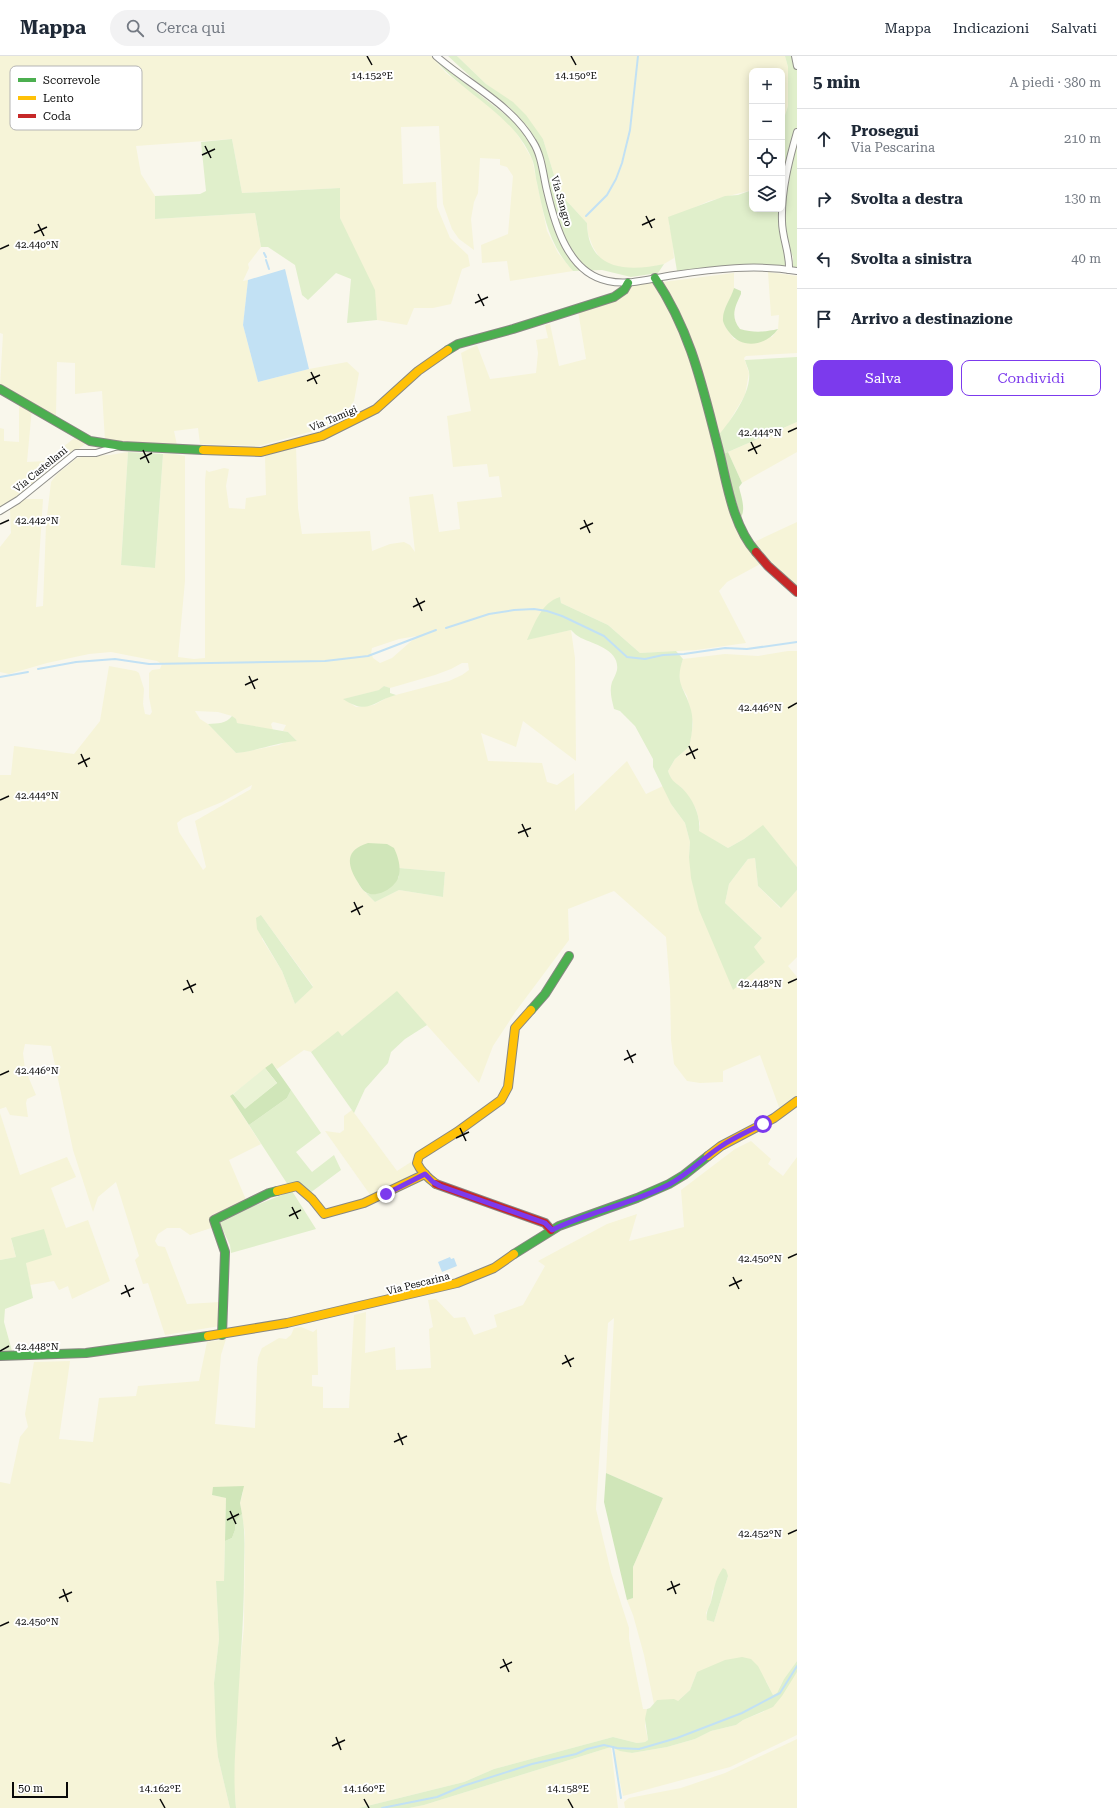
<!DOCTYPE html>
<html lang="it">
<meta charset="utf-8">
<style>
:root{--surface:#fff;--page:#f2f2f3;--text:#1f2937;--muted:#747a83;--line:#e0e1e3;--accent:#7c3aed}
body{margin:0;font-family:"Roboto Serif",serif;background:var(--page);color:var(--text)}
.controls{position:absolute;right:12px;top:12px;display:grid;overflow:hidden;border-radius:8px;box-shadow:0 2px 10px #0003}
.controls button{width:36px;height:36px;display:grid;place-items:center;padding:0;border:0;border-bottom:1px solid var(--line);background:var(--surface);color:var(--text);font:20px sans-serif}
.scale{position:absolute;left:12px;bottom:10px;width:56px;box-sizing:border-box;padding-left:4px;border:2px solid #090909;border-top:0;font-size:11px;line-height:14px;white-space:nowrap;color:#090909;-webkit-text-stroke:3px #fff;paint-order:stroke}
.stop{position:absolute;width:12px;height:12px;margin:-9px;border:3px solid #7c3aed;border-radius:50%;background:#fff}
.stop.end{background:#7c3aed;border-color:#fff;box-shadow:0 1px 4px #0008}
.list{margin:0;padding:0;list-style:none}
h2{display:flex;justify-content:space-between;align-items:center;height:52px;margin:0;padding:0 16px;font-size:17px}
h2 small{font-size:13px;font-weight:400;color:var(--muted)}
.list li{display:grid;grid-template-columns:26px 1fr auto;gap:12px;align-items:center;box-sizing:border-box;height:60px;padding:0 16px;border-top:1px solid var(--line)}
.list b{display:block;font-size:15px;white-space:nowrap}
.list p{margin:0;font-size:13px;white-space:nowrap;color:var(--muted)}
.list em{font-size:13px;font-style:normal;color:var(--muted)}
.actions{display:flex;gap:8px;padding:12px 16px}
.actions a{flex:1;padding:9px 0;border:1px solid var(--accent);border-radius:8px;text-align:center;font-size:14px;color:var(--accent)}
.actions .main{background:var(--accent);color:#fff}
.icon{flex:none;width:22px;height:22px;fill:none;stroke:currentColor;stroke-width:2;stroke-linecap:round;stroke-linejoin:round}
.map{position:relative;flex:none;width:797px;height:1752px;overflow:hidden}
header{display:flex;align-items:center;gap:24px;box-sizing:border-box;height:56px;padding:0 20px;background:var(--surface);border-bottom:1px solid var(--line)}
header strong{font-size:19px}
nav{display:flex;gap:22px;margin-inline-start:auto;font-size:14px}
.search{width:280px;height:36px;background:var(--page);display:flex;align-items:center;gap:10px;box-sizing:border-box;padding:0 14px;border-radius:22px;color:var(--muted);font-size:15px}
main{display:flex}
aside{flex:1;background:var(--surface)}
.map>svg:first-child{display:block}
.farmland{fill:#f6f4d8;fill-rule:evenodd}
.green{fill:#e0efcb}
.forest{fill:#d0e6b9}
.pitch{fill:#eaf3d5}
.water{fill:#c2e1f4}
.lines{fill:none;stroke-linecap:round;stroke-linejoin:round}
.stream{stroke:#c2e1f4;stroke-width:2}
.street-casing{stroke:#91908b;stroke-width:8}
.fast-casing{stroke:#888782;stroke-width:10}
.slow-casing{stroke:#888782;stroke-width:10}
.jam-casing{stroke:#888782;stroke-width:10}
.street{stroke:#fefefc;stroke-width:6}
.fast{stroke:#4caf50;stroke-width:8}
.slow{stroke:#ffc107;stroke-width:8}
.jam{stroke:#c62828;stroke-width:8}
.route{stroke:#7c3aed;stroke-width:5}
.ticks{fill:none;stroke:#090909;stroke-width:1.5}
.labels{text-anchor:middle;stroke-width:4;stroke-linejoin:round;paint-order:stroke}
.street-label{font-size:10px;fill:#090909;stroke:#fff}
.key{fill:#fff;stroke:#b5b5b5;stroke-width:1}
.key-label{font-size:11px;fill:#090909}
.ticks-label{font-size:10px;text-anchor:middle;fill:#090909;stroke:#fff;stroke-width:4;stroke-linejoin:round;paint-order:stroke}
</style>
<header>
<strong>Mappa</strong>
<div class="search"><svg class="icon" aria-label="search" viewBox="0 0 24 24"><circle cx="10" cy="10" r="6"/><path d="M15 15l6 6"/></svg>Cerca qui</div>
<nav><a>Mappa</a><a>Indicazioni</a><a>Salvati</a></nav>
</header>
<main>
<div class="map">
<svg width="797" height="1752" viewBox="0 0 797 1752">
<rect width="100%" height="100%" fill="#f9f7ec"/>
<g class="farmland">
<path d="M0 0H431L446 17 484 46 511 70 519 81 532 103 547 175 558 197 573 215 510 225 507 205 482 207 481 189 508 178 513 120 507 111 500 109V103L480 102 478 137 474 146 471 163 474 194 459 183 452 173 443 148 439 70 401 71 403 128 436 126 437 151 450 182 468 199 470 210 462 213 451 248 433 252H414L407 269 377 264 376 253 340 162V132L242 137 232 83 136 90 141 118 155 140 156 163 255 157 261 191 248 208 249 212 243 225 248 224 243 269 258 326 309 313 347 306 359 317 354 345 338 368 259 390 200 388 198 372 174 375 177 389 105 385 102 335 75 338V307L57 306 56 360 0 330 3 278 0 277Z"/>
<path d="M457 0H785L788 11V50L782 68V15H752V134L709 145 691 153 669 169 672 179 674 202 664 208 648 212H624L611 209 601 204 593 191 588 178 587 167 564 142 554 119 543 83 498 37 486 28Z"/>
<path d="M768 216 797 220V297L746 300 744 302 749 317 745 339 726 371 716 382 730 448 762 507 727 526 719 535 746 587 696 594 640 597 608 569 561 547 560 541 530 578 528 583 571 574 575 602 576 705 523 665 516 691 481 677 488 705 542 707 547 726 557 729 574 717 575 755 627 705 646 738 663 730 671 748 685 767 690 786 689 801 754 891 762 882 725 847 729 828 748 803 755 802 758 830 780 852 797 834V901L788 910 797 921V1040L780 1054 760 999 723 1015V1026L700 1027 687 1025 674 1008 671 984 670 933 666 881 614 835 568 853 569 884 516 955 493 990 479 1027 397 936 342 980 338 976 311 996 304 994 277 1013 272 1008 230 1040 261 1088 229 1104 247 1146 210 1164 214 1171 190 1179 180 1172H167L158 1178 155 1185 158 1190 165 1191 187 1248 220 1246V1270L165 1279 148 1227 143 1228 135 1204 139 1200 116 1126 98 1141 93 1156 73 1094 51 990 25 988 23 997 25 1013 36 1039 27 1043 26 1047 28 1061 10 1059 6 1051 0 1053V719H11L14 690 74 698 100 665 109 610 136 615 139 617 144 633 143 648 145 658 150 659 152 656 149 641V617L152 614 160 613 162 608 157 605 111 596 89 598 47 607 9 618 0 616V491L11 477 10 453 24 443H43L36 551 43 550 46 469 51 426 57 418 77 402 85 400 110 399 128 396 121 509 155 512 163 398H174L185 400V525L178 601 194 603 205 602V425L206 414 209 416 224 412 229 413 226 430 229 452 245 453 246 442 266 439 265 400 296 390 298 452 302 478 370 475 372 495 390 488 404 486 410 489 415 496 409 441 433 438 439 476 460 473 457 446 502 441 499 420 489 421 487 408 453 411 447 360 471 355 461 297 477 289 490 323 536 317 538 297 536 284 548 282 545 269 550 268 559 310 586 303 578 255 629 230 656 226 670 247 703 324 663 226 734 217V232L732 239 724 255 725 270 734 283 772 281 778 273 779 259 771 260ZM417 580 392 602 380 607 373 602 371 597 372 592 399 583ZM462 607H468L469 614 462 619 449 625 388 641 374 649 356 651 344 643 380 634 384 630 390 632 435 619 451 613ZM195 655 218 656 232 660 237 667 273 674 271 668 273 666 286 669 283 675 288 676 297 685H287L279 689 249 695 236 697 208 668 200 663ZM252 729 251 733 195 765 206 811 203 814 179 776 177 767 183 762 222 746ZM394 792 399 812 445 816 443 841 399 834 375 846 361 832 356 823ZM261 859 313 930 295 948 282 915 262 883Z"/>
<path d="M19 346 32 352 27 406 45 405 77 380 88 386 45 418 16 443 0 453V372L4 373V385L19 386Z"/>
<path d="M797 366V396L742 427 728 396Z"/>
<path d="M797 466V531L752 487Z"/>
<path d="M788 595H797V811L763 770 744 783 728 792 699 776 700 768 696 753 682 732 672 725 668 715 675 703 689 691 691 680 693 668 687 640 680 628 679 615 683 603 725 598 758 600Z"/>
<path d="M352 1054 397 1115 411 1106 418 1117 371 1140 325 1075 340 1077 344 1074V1060Z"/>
<path d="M0 1057 20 1119 67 1101 76 1121 51 1132 66 1172 88 1164 110 1225 72 1243 68 1230 59 1234 54 1225 30 1229 26 1207 11 1183 16 1201 0 1204Z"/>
<path d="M751 1085 771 1103 768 1108 783 1120 797 1101V1605L784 1623 777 1637 773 1639 766 1625 697 1616 690 1634 678 1645 657 1644 654 1648 644 1599 633 1559 627 1544 633 1542V1511L663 1442 606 1417 614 1262 608 1267 596 1453 611 1516 629 1572V1583L643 1653H647L645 1670 648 1684 645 1686 637 1687 613 1681 494 1713 464 1726 359 1752H236L234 1732V1714L238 1631 244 1571 245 1477 240 1447 243 1436 214 1431 212 1439 226 1442 224 1525H216L219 1583 214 1627 218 1701 230 1752H0V1426L10 1428 20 1381 28 1371 25 1358 34 1306 70 1305 59 1383 93 1386 99 1342 136 1340 138 1330 199 1325 207 1286 226 1283 221 1299 215 1368 255 1372 257 1312 258 1302 262 1292 279 1282 286 1283 291 1279 294 1272 301 1271 313 1276 317 1273 318 1319H312V1330L323 1331V1352H349L354 1259 366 1256 365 1297 395 1291 396 1314 431 1312 429 1273 433 1271 428 1244 436 1243 454 1262 465 1261 474 1279 497 1271 494 1259 523 1249 545 1210 538 1205 607 1168 637 1158 629 1185 684 1171 681 1134 735 1093ZM728 1520 714 1566 708 1564 706 1557 711 1546 712 1535Z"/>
<path d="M797 1616V1679L730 1711 623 1740 615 1703V1693L632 1697 667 1691 695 1683 711 1675 736 1669 743 1664 763 1656Z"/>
<path d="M797 1683V1752H625L624 1746 629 1742 681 1732 725 1717Z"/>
<path d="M611 1691 618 1752H409L424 1749Z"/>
</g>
<g class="green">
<path d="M448 0H457L486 28 513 46 526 59 543 83 554 119 564 142 587 167C588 215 628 216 664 208L658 217 631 221 602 214 573 215C549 189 544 161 537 127 535 119 535 110 532 103 513 58 465 39 435 4L511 63 522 75 532 88 539 107 545 105 537 85 527 70 509 51 473 23Z"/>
<path d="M785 0H797V212L793 211V201L789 191 786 210 731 209 677 215 668 161 725 140 738 139 752 134V153H782V68L788 50V11Z"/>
<path d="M232 83 242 137 340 132V162L375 234 377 264 347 267 351 223 336 217 308 244 302 239 295 209 268 191H261L255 157 155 163V140L200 138 206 135 201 86Z"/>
<path d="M797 301V366L721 399 716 382C729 367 752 337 749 316 748 312 746 308 745 304Z"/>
<path d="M128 396 163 398 155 512 121 509Z"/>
<path d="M560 541 561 547 608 569 640 597 676 595 683 603C674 629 685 631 691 654 694 666 692 679 689 691L675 703 668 715C672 726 674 725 682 732 693 743 701 760 699 775L728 792 744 783 763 769 797 811V834L781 852 758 830 755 802 748 803 729 828 725 847 762 882 754 891 765 906 733 934 699 854 691 822 689 801 690 786 685 767 671 748 653 711V703L635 670 620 655 614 653C612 644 609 635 612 626 614 622 616 618 617 614 620 594 594 588 581 582 577 580 574 577 571 574L527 584C535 567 541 547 560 541Z"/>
<path d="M384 630 390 632V637L396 639C372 645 369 660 343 643L379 634Z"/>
<path d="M232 660 236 663 237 667 288 676 297 685C278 686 257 695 236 697L208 668C218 667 226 668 232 660Z"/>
<path d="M399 812 445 816 443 841 399 834 375 846 366 837C381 841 389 830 399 821Z"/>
<path d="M261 859 313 931 295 948 282 915 257 873 256 862Z"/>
<path d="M397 935 427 969 405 983 391 996 388 1007 365 1033 354 1057 311 996 338 975 342 980Z"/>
<path d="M291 1034 321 1077 296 1096 312 1116 334 1099 341 1114 310 1137 288 1129 249 1069 287 1042Z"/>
<path d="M292 1135 316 1173 231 1197 230 1189 218 1164Z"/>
<path d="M44 1173 52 1199 26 1207 33 1242 5 1253 4 1266 12 1295 0 1296V1204L16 1201 11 1182Z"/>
<path d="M242 1458C246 1479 244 1498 244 1519 244 1568 239 1618 237 1667 235 1696 233 1724 236 1752H230L218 1701 216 1680 214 1627 219 1583 216 1525H224L225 1485 232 1482 235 1474V1465Z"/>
<path d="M723 1512 726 1514 728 1520 714 1566 707 1564C706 1556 708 1553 711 1546 715 1531 714 1526 723 1512Z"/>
<path d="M742 1601 751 1603 758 1610 773 1639 777 1637 784 1623 797 1605V1616L782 1640 773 1651 743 1664 736 1669 711 1675 695 1683 667 1691 632 1697 620 1695 611 1691 424 1749 409 1752H359L464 1726 494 1713 613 1681 637 1687 645 1686 648 1684 645 1663 647 1653 650 1652 657 1644 674 1643 678 1645 690 1634 697 1616 725 1604Z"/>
</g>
<g class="forest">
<path d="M734 232 741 235V238C735 251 730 260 740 273 754 277 765 276 778 273 766 290 742 294 729 276 726 272 724 269 723 265 722 253 731 243 734 232Z"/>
<path d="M728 396 742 427 739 431C741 440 746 453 741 461L721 399Z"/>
<path d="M368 787 387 788 394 792C398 800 401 811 399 819 397 831 378 842 367 837 363 835 360 830 357 825 347 808 345 794 368 787Z"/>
<path d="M272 1007 291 1034 287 1042 249 1069 230 1040 233 1038 245 1052 277 1027 265 1012Z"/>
<path d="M606 1417 663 1442 633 1511V1542L627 1544 604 1446Z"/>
<path d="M244 1430 240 1447 242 1458 235 1465V1474L232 1482 225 1485 226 1442 212 1439 213 1431Z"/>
</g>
<path class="pitch" d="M265 1012 277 1027 245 1053 233 1038Z"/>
<g class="water">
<path d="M285 213 309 313 258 326 243 269 248 224Z"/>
<path d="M450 1201 451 1203 454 1202 457 1210 442 1216 438 1206Z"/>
</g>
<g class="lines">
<g class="stream">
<path d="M586 160 607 139 616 123 622 107 630 74 638 0"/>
<path d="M264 197 266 201"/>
<path d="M266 204 269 213"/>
<path d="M446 572 489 558 514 554 534 553 547 555 562 560 604 580 627 601 645 603 663 599 684 598 725 592 747 593 797 586"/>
<path d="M38 613 76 606 115 603 149 608 325 605 368 600 436 574"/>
<path d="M0 621 28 616"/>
<path d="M613 1691 621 1742"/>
<path d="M382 1752 437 1741 463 1730 532 1708 576 1698 587 1693 604 1689 617 1692 639 1693 677 1682 742 1657 780 1637 797 1610"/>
</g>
<g class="street-casing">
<g id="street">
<path d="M436 0C468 28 511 48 533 86 542 100 543 119 547 135 555 169 568 217 608 225 629 230 652 222 674 219 714 213 756 208 797 215"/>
<path d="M795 0 797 10"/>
<path d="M789 214C790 197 782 182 782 165 781 135 789 104 797 76"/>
<path d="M0 455 18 444 76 397H96L118 390"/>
</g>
</g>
<g class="fast-casing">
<g id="fast">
<path d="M655 222C691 276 702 329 718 391 727 426 732 469 756 496"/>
<path d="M448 294 458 288 513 273 614 241 624 234 628 227"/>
<path d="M0 333 90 385 122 390 203 394"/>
<path d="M531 954 545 938 569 900"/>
<path d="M514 1198 559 1170 637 1142 669 1128 684 1119 708 1100"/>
<path d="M222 1279 225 1196 214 1164 269 1137 277 1135"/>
<path d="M0 1300 86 1297 208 1280"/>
</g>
</g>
<g class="slow-casing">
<g id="slow">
<path d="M203 394 261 396 322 380 376 353 418 315 448 294"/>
<path d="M708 1100 721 1090 774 1062 797 1045"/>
<path d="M436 1128C428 1122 421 1116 417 1107L419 1100 457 1076 501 1044 508 1031 515 972 531 954"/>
<path d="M277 1135 297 1130 312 1143 324 1158 364 1147 425 1118"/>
<path d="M208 1280 287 1267 457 1227 494 1212 514 1198"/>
</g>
</g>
<g class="jam-casing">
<g id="jam">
<path d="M756 496 768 510 797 536"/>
<path d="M436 1128 545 1167 551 1174"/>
</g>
</g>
<use href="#street" class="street"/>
<use href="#fast" class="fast"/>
<use href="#slow" class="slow"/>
<use href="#jam" class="jam"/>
</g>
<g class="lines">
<path class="route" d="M386 1138 425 1118 433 1126 440 1130 545 1167 552 1174C589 1156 631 1148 668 1129 687 1119 702 1103 720 1091 733 1082 749 1075 763 1068"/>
</g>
<path class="ticks" d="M367 0 372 9M571 0 576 9M205 90 211 102M202 99 215 93M646 160 652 172M38 168 44 180M642 169 655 163M34 177 47 171M0 193 9 189M478 238 484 250M475 247 488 241M311 316 317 328M307 325 320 319M788 376 797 372M751 386 757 398M143 394 149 407M748 395 761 389M140 403 152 397M584 464 590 477M0 468 9 464M580 473 593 467M416 542 422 555M413 551 425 545M249 620 255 633M245 629 258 623M788 652 797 647M689 690 695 703M81 698 87 711M686 699 698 693M78 708 90 702M0 744 9 740M522 768 528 781M518 777 531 772M354 846 360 859M351 856 363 850M187 924 193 937M788 927 797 923M183 934 196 928M627 994 633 1007M624 1004 636 998M0 1019 9 1015M460 1072 466 1085M456 1082 469 1076M292 1151 298 1163M289 1160 301 1154M788 1202 797 1198M733 1221 739 1233M125 1229 130 1241M729 1230 742 1224M121 1238 134 1232M0 1295 9 1290M565 1299 571 1311M562 1308 574 1302M398 1377 403 1389M394 1386 407 1380M230 1455 236 1468M227 1464 239 1458M788 1478 797 1474M671 1525 676 1538M63 1533 68 1546M667 1534 680 1528M59 1542 72 1536M0 1570 9 1566M503 1603 509 1616M500 1612 512 1606M336 1681 341 1694M332 1690 345 1684M160 1743 165 1752M364 1743 369 1752M568 1743 573 1752"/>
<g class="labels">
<g class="street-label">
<text transform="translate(562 145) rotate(74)" y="4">Via Sangro</text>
<text transform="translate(333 362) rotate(-23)" y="4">Via Tamigi</text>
<text transform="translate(40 413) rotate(-39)" y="4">Via Castellani</text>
<text transform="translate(418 1227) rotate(-14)" y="4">Via Pescarina</text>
</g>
</g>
<rect x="10" y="10" width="132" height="64" rx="6" class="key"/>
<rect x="18" y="22" width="18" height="4" fill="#4caf50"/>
<rect x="18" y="40" width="18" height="4" fill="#ffc107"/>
<rect x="18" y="58" width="18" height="4" fill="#c62828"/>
<g class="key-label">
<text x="43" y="28">Scorrevole</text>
<text x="43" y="46">Lento</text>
<text x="43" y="64">Coda</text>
</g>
<g class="ticks-label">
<text x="372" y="23">14.152°E</text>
<text x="576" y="23">14.150°E</text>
<text x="37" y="192">42.440°N</text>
<text x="760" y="380">42.444°N</text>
<text x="37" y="468">42.442°N</text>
<text x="760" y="655">42.446°N</text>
<text x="37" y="743">42.444°N</text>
<text x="760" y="931">42.448°N</text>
<text x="37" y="1018">42.446°N</text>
<text x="760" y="1206">42.450°N</text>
<text x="37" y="1294">42.448°N</text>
<text x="760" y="1481">42.452°N</text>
<text x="37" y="1569">42.450°N</text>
<text x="160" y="1736">14.162°E</text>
<text x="364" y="1736">14.160°E</text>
<text x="568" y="1736">14.158°E</text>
</g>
</svg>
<div class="controls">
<button>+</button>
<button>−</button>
<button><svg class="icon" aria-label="locate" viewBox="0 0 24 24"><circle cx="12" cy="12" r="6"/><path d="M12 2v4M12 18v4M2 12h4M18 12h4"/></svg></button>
<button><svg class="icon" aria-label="layers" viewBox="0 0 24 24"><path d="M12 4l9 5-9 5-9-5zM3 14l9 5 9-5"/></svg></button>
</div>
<div class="scale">50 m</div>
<div class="stop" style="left:763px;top:1068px"></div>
<div class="stop end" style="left:386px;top:1138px"></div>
</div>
<aside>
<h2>5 min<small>A piedi · 380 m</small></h2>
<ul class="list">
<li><svg class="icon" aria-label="ahead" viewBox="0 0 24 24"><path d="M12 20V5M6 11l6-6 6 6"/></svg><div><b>Prosegui</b><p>Via Pescarina</p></div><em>210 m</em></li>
<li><svg class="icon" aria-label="right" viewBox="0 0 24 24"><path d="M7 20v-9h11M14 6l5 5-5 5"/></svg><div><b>Svolta a destra</b></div><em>130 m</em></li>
<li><svg class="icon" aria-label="left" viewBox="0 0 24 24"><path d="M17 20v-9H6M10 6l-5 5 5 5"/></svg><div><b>Svolta a sinistra</b></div><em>40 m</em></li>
<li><svg class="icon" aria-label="arrive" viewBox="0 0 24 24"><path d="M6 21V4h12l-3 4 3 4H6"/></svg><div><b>Arrivo a destinazione</b></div></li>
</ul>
<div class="actions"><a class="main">Salva</a><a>Condividi</a></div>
</aside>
</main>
